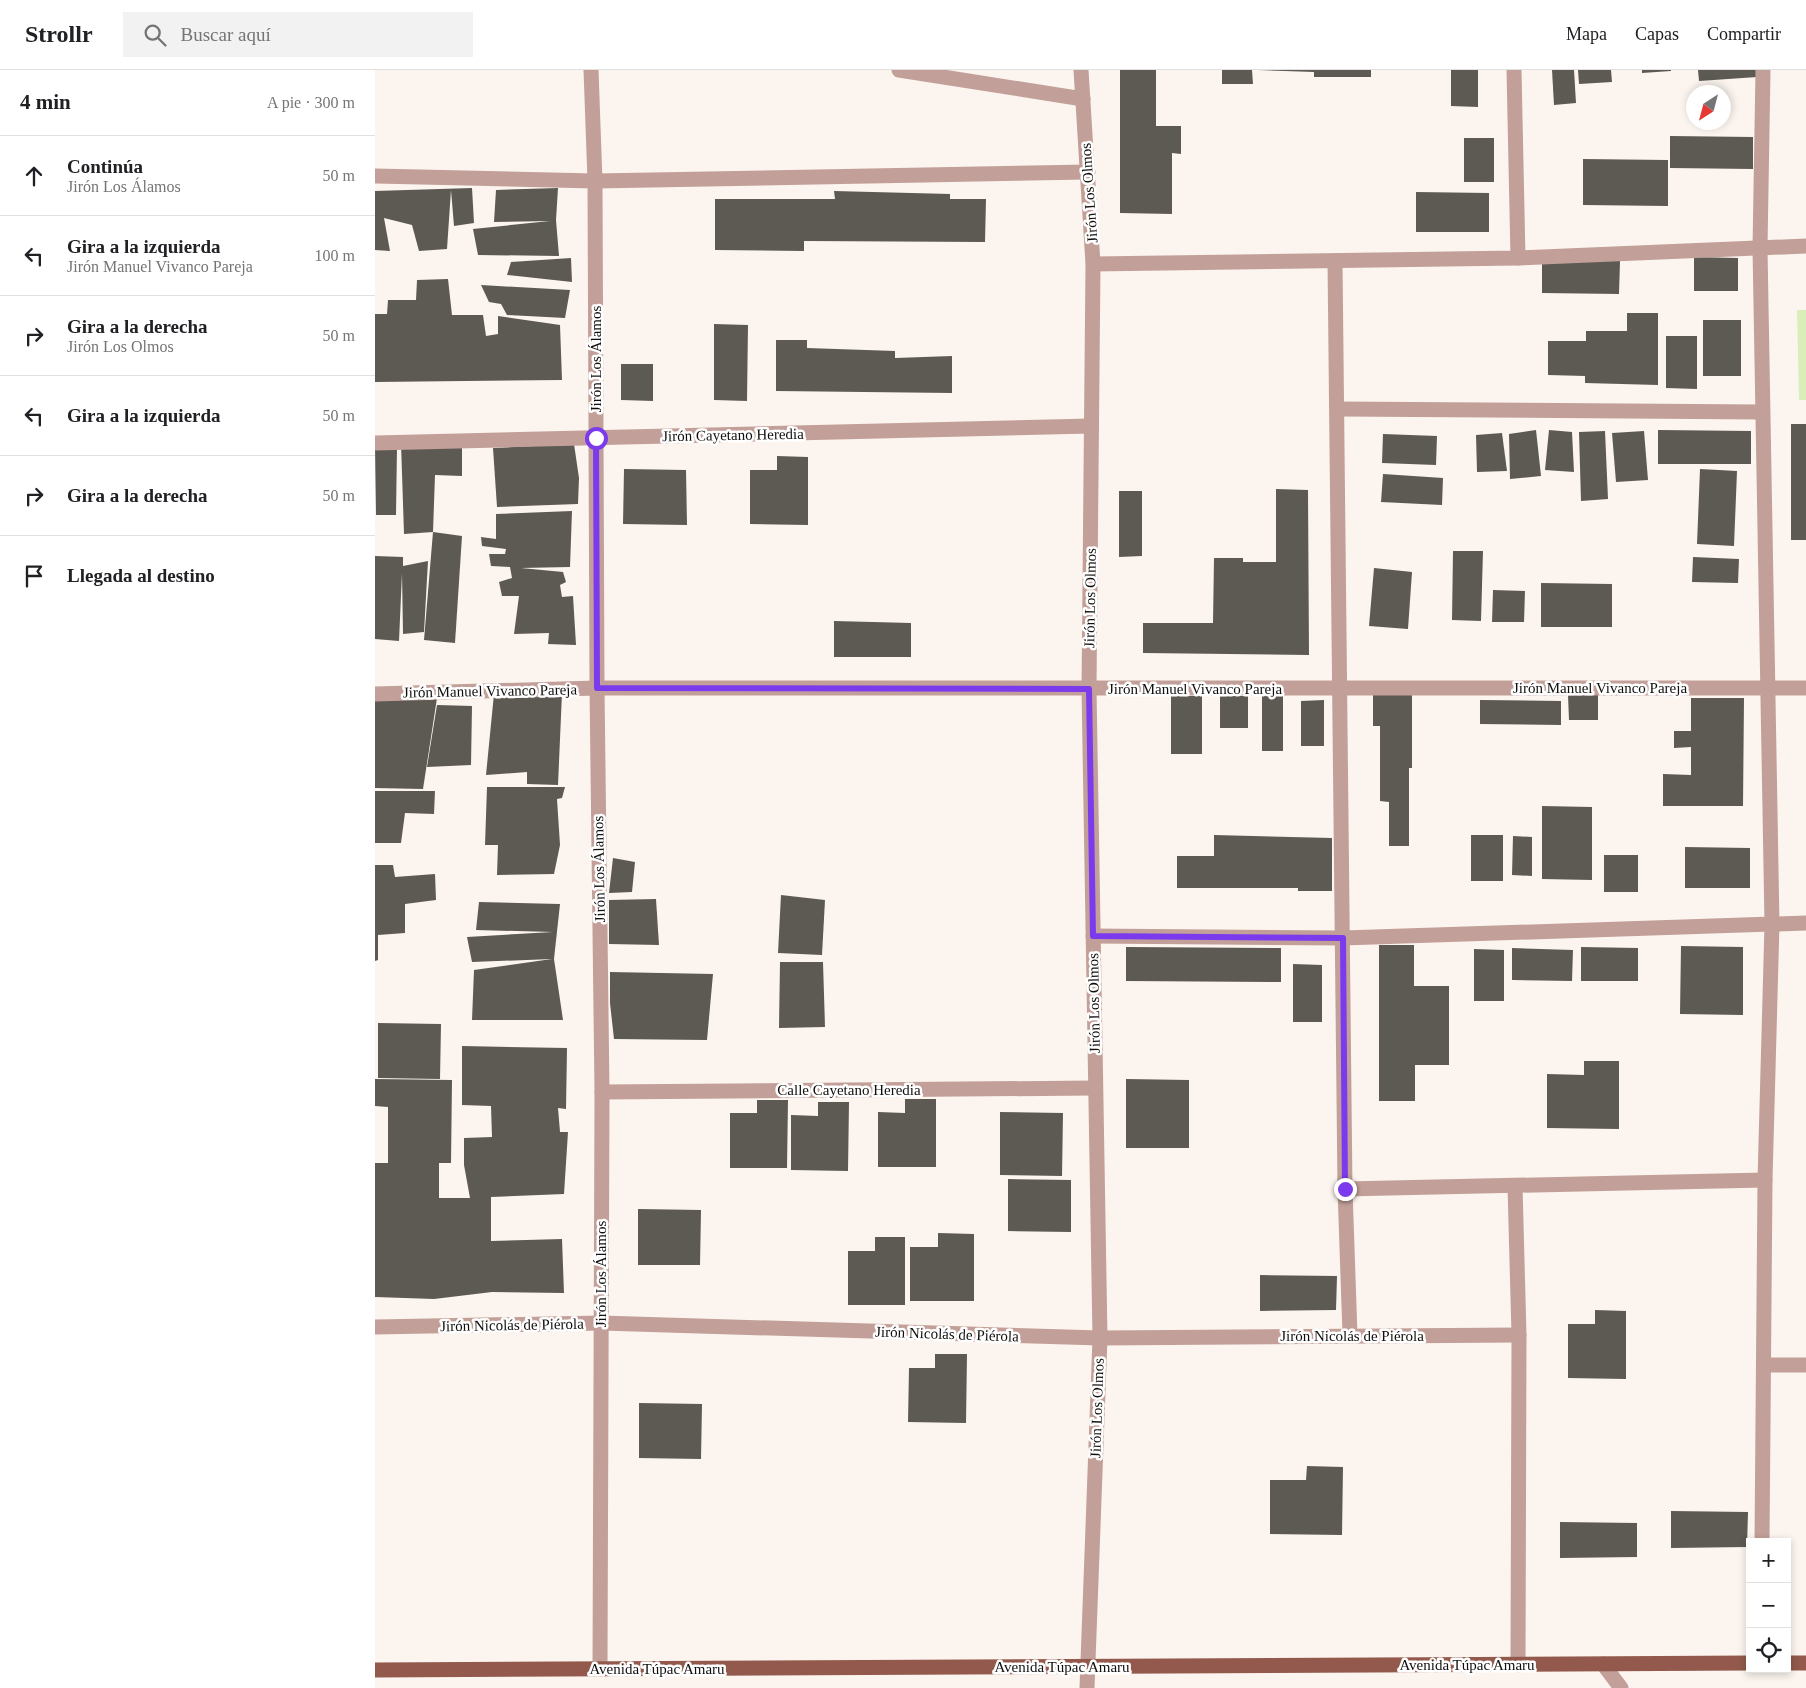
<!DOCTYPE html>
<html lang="es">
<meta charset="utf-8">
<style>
:root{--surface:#fff;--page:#f2f2f2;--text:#202124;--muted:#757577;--line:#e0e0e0}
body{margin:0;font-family:Georgia,serif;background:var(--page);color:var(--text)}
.controls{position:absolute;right:15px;bottom:15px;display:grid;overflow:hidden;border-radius:0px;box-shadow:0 2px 8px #0003}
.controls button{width:45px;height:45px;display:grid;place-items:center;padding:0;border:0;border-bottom:1px solid var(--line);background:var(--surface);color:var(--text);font:25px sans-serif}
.compass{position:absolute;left:1311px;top:15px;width:45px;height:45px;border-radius:50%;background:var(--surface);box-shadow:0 2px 8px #0003;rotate:216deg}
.stop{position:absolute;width:15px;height:15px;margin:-11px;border:4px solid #7c3aed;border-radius:50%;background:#fff}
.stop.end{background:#7c3aed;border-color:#fff;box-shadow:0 1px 5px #0008}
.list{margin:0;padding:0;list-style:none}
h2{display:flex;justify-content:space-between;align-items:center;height:65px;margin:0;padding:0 20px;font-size:21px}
h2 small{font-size:16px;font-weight:400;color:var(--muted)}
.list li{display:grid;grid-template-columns:32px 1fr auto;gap:15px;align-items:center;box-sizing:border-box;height:80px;padding:0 20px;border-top:1px solid var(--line)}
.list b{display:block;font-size:19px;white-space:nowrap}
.list p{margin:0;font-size:16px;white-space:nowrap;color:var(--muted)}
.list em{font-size:16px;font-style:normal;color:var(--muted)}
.icon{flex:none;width:28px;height:28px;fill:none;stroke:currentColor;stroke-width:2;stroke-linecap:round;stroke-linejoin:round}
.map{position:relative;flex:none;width:1431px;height:1618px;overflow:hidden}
header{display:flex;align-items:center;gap:30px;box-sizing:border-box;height:70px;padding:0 25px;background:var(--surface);border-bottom:1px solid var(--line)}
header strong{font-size:24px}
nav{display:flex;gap:28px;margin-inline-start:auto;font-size:18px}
.search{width:350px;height:45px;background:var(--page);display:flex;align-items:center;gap:12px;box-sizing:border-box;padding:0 18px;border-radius:0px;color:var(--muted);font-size:19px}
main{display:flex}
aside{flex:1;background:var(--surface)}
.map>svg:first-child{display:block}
.green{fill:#daeeb9}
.building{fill:#5d5953}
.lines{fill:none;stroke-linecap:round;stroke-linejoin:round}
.minor{stroke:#c2a099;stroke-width:15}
.major{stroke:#92594c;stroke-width:15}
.route{stroke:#7c3aed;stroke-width:6}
.labels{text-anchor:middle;stroke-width:5;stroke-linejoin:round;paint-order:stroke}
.street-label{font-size:15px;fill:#110f0d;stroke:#fff}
</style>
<header>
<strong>Strollr</strong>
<div class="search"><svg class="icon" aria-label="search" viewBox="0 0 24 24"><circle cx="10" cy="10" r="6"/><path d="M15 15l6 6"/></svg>Buscar aquí</div>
<nav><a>Mapa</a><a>Capas</a><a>Compartir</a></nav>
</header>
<main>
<aside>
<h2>4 min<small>A pie · 300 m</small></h2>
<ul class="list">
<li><svg class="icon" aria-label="ahead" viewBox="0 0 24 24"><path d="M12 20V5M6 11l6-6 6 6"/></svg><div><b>Continúa</b><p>Jirón Los Álamos</p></div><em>50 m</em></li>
<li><svg class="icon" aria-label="left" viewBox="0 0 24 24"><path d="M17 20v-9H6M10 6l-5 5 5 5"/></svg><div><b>Gira a la izquierda</b><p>Jirón Manuel Vivanco Pareja</p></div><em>100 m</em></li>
<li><svg class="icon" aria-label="right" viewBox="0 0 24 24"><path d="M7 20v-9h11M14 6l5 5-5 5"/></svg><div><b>Gira a la derecha</b><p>Jirón Los Olmos</p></div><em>50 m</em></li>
<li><svg class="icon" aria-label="left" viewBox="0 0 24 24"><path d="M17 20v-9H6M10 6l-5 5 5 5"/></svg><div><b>Gira a la izquierda</b></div><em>50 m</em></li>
<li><svg class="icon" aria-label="right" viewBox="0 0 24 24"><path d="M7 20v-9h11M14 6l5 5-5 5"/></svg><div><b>Gira a la derecha</b></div><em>50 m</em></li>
<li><svg class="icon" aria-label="arrive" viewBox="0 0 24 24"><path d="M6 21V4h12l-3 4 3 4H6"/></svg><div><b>Llegada al destino</b></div></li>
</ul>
</aside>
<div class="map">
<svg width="1431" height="1618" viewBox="0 0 1431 1618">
<rect width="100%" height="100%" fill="#fcf5ef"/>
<path class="green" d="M1422 240H1431V330H1424Z"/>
<g class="building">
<path d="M745 0H781V56H806V84L797 83V144L745 143Z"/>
<path d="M847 0H877L878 14H847Z"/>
<path d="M883 0H996V7H939V2Z"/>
<path d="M1076 0H1103V37L1076 36Z"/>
<path d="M1177 0H1199L1201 33 1179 35Z"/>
<path d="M1203 0H1236L1237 12 1204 14Z"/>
<path d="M1267 0H1296V1L1267 3Z"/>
<path d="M1323 0H1381L1382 7 1324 11Z"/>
<path d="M1295 66 1378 67V99L1295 98Z"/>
<rect x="1089" y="68" width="30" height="44"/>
<path d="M1208 89 1293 90V136L1208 135Z"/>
<path d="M97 118 99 153 79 156 76 120 72 179 44 181 37 155 9 148 15 181 0 180V121Z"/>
<path d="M183 118 181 150 184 186 103 185 98 159 175 151 119 152 121 120Z"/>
<path d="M459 121 575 124V129H611L610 172 429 171V181L340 180V129H460Z"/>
<path d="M1041 122 1114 123V162H1041Z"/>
<path d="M1319 187 1363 188V221H1319Z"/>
<path d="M196 188 197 212 132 205 136 192Z"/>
<path d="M1167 191H1245L1244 224 1167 223Z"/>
<path d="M73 209 77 245H108L111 266 123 264V246L185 255 187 310 0 312V244H12L13 230H41L42 210Z"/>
<path d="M106 215 195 220 190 248 132 245 126 234 114 232Z"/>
<path d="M1252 243H1283V315L1210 313V306L1173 305V271H1211V261H1252Z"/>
<rect x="1328" y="250" width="38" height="56"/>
<path d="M339 254 373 255 372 331 339 330Z"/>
<path d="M1291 266H1322V319L1291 318Z"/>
<path d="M401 270H432V278L520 281V288L577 286V323L401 321Z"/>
<path d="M246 294H278V331L246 330Z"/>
<rect x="1416" y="354" width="15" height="116"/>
<path d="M1161 360 1166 406 1135 409 1134 364Z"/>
<path d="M1174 360 1197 362 1199 402 1170 400Z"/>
<path d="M1283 360 1376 361V394H1283Z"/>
<path d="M1230 361 1233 429 1206 431 1204 362Z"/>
<path d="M1269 361 1273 410 1241 412 1237 363Z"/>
<path d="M1127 363 1132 401 1102 402 1101 365Z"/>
<path d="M1008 364 1062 366 1061 395 1007 393Z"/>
<path d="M87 372V406L60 405 58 462 29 464 26 373Z"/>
<path d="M199 374 204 408 203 434 122 437 118 378Z"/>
<path d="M0 377H22L21 445H1Z"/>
<path d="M402 386 433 387V455L375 454V400H402Z"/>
<path d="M249 399 311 400 312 455 248 454Z"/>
<path d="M1325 399 1362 401 1359 476 1322 474Z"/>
<path d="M1008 404 1068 408 1067 435 1006 432Z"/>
<path d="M901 419 933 420 934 585 768 583V553H838L839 488H868V492H901Z"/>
<path d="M744 421H767V486L744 487Z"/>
<path d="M197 441 195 497 146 498 188 502 191 512 185 515 187 527 198 526 201 575 173 574 174 563 139 564 144 526H127L124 512 137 508 135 497 116 496 114 484H130L131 479 107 476 106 467 121 469V444Z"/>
<path d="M58 462 87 466 80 573 49 570Z"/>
<path d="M1078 481H1108L1106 551 1077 550Z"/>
<path d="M0 486 28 487V496L53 491 49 562 28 564 27 503 24 571 0 569Z"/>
<path d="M1318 487 1364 489 1363 513 1317 512Z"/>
<path d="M999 498 1037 502 1033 559 994 556Z"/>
<path d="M1166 513 1237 514V557H1166Z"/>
<path d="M1118 520 1150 521 1149 552H1117Z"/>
<path d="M459 551 536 553V587H459Z"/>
<path d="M998 619 1037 620V698H1034V776H1014V732L1005 731V656H998Z"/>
<path d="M187 623 183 715 152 714V702L111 705 119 624Z"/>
<rect x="887" y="623" width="21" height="58"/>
<path d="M1193 625H1223V650H1194Z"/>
<rect x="796" y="626" width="31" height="58"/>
<rect x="845" y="626" width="28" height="32"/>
<path d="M62 628 48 719 0 718V630Z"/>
<path d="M1316 628H1369L1368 736H1288V704L1316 705V677L1299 678V661H1316Z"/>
<path d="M949 630V676H926V631Z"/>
<path d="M1105 630 1186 631V655L1105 654Z"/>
<path d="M62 635 97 636 96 695 52 697Z"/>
<path d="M112 717H190L187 728 182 729 185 775 179 804 122 805 123 775H110Z"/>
<path d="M0 721H60L59 744 30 743 26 773H0Z"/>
<path d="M1167 736 1217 737V810L1167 809Z"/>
<path d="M839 765 957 768V821H923V818H802V786H839Z"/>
<rect x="1096" y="765" width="32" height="46"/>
<path d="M1138 766 1157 767V806L1137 805Z"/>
<path d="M1310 777 1375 778V818H1310Z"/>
<rect x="1229" y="785" width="34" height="37"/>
<path d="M238 788 260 792 257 822 234 823Z"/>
<path d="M0 795H18L20 807 60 804 61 830 30 834V863L3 865V890L0 891Z"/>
<path d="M406 825 450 830 447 885 403 883Z"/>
<path d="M281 829 284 875 234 874V830Z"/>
<path d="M104 832 185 834 179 889 188 950H97L99 900 177 889 97 892 92 867 178 862 101 860Z"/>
<path d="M1004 875H1039V916H1074V995H1040V1031H1004Z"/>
<path d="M1306 876 1368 877V945L1305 944Z"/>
<path d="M751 877 906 878V912L751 911Z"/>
<path d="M1206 877 1263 878V911H1206Z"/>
<path d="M1137 878 1198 880 1197 911 1137 910Z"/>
<path d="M1099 879 1129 880V931H1099Z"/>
<path d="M405 892H448L450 957 404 958Z"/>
<path d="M918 894 947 895V952H918Z"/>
<path d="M235 902 338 904 332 970 239 969 235 933Z"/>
<path d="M3 953 66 954 65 1009 3 1008Z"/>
<path d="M87 976 192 978 191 1039 183 1038 185 1062H193L189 1124 116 1127V1171L187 1169 189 1223 117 1222 59 1229 0 1227V1093H13V1037L0 1036V1009L77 1010 76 1093H64V1128H95L89 1095V1068L117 1067 116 1036 87 1035Z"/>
<path d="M1209 991H1244V1059L1172 1058V1004L1209 1005Z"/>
<path d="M751 1009 814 1010V1078H751Z"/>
<path d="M530 1029H561V1097H503V1042L530 1043Z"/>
<path d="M382 1030H413L412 1098H355V1043H382Z"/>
<path d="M443 1032H474L473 1101 416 1100V1045L443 1046Z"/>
<path d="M625 1042 688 1043 687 1106 625 1105Z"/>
<path d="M633 1109 696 1110V1162L633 1161Z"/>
<path d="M263 1139 326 1140 325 1195H263Z"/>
<path d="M563 1163 599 1164V1231H535V1177H563Z"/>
<path d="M500 1167H530V1235H473V1181H500Z"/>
<path d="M885 1205 962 1206 961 1240 885 1241Z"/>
<path d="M1220 1240 1251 1241V1309L1193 1308V1254H1220Z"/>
<path d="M560 1284H592L591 1353 533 1352 534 1298H560Z"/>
<path d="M264 1333 327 1334 326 1389 264 1388Z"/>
<path d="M932 1396 968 1397 967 1465 895 1464V1410H931Z"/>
<path d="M1296 1441 1373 1442 1372 1477 1296 1478Z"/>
<path d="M1185 1452 1262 1453V1487L1185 1488Z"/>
</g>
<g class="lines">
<g class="minor">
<path d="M216 0 220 111 222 618 227 1022 225 1599"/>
<path d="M524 0 708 29"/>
<path d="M706 0 718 194 714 619 725 1268 712 1618"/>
<path d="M1139 0 1143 188"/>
<path d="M0 106 220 111 713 102"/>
<path d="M960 191 970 1119 975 1265"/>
<path d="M718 194 1143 188 1431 176"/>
<path d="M963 339 1387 342"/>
<path d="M0 373 716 356"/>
<path d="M0 624 222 618H1431"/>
<path d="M718 866 968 868 1431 853"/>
<path d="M227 1022 720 1018"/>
<path d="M1140 1116 1144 1265 1143 1595"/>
<path d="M970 1119 1390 1110"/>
<path d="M0 1257 226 1253 725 1268 1144 1265"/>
<path d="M1389 1295H1431"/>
<path d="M1387 1472 1390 1110 1397 854 1385 178 1388 0"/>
<path d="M1228 1594 1246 1618"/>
</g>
<g class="major">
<path d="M1412 1593H1431"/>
<path d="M0 1600 1375 1593"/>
</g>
</g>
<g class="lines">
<path class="route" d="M221 368 222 618 714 619 718 866 968 868 970 1119"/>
</g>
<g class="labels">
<g class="street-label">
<text transform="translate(714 123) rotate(-94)" y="5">Jirón Los Olmos</text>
<text transform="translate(221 289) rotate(-90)" y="5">Jirón Los Álamos</text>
<text transform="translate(358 365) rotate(-1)" y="5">Jirón Cayetano Heredia</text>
<text transform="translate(715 528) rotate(-89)" y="5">Jirón Los Olmos</text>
<text x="1225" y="623">Jirón Manuel Vivanco Pareja</text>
<text x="820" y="624">Jirón Manuel Vivanco Pareja</text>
<text transform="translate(115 621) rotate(-1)" y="5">Jirón Manuel Vivanco Pareja</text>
<text transform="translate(224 799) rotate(-91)" y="5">Jirón Los Álamos</text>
<text transform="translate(719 933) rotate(-91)" y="5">Jirón Los Olmos</text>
<text x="474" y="1025">Calle Cayetano Heredia</text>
<text transform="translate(226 1204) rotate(-90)" y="5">Jirón Los Álamos</text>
<text transform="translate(137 1255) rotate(-1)" y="5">Jirón Nicolás de Piérola</text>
<text transform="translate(572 1264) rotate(2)" y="5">Jirón Nicolás de Piérola</text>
<text x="977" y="1271">Jirón Nicolás de Piérola</text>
<text transform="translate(722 1338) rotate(-88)" y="5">Jirón Los Olmos</text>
<text x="1092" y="1600">Avenida Túpac Amaru</text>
<text x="687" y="1602">Avenida Túpac Amaru</text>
<text x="282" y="1604">Avenida Túpac Amaru</text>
</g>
</g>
</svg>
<div class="controls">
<button>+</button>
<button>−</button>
<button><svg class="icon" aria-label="locate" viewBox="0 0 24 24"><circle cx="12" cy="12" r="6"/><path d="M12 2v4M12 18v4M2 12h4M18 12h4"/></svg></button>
</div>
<svg class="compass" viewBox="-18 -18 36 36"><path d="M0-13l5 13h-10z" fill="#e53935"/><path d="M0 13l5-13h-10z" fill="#757577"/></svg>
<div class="stop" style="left:221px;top:368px"></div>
<div class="stop end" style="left:970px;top:1119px"></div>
</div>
</main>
